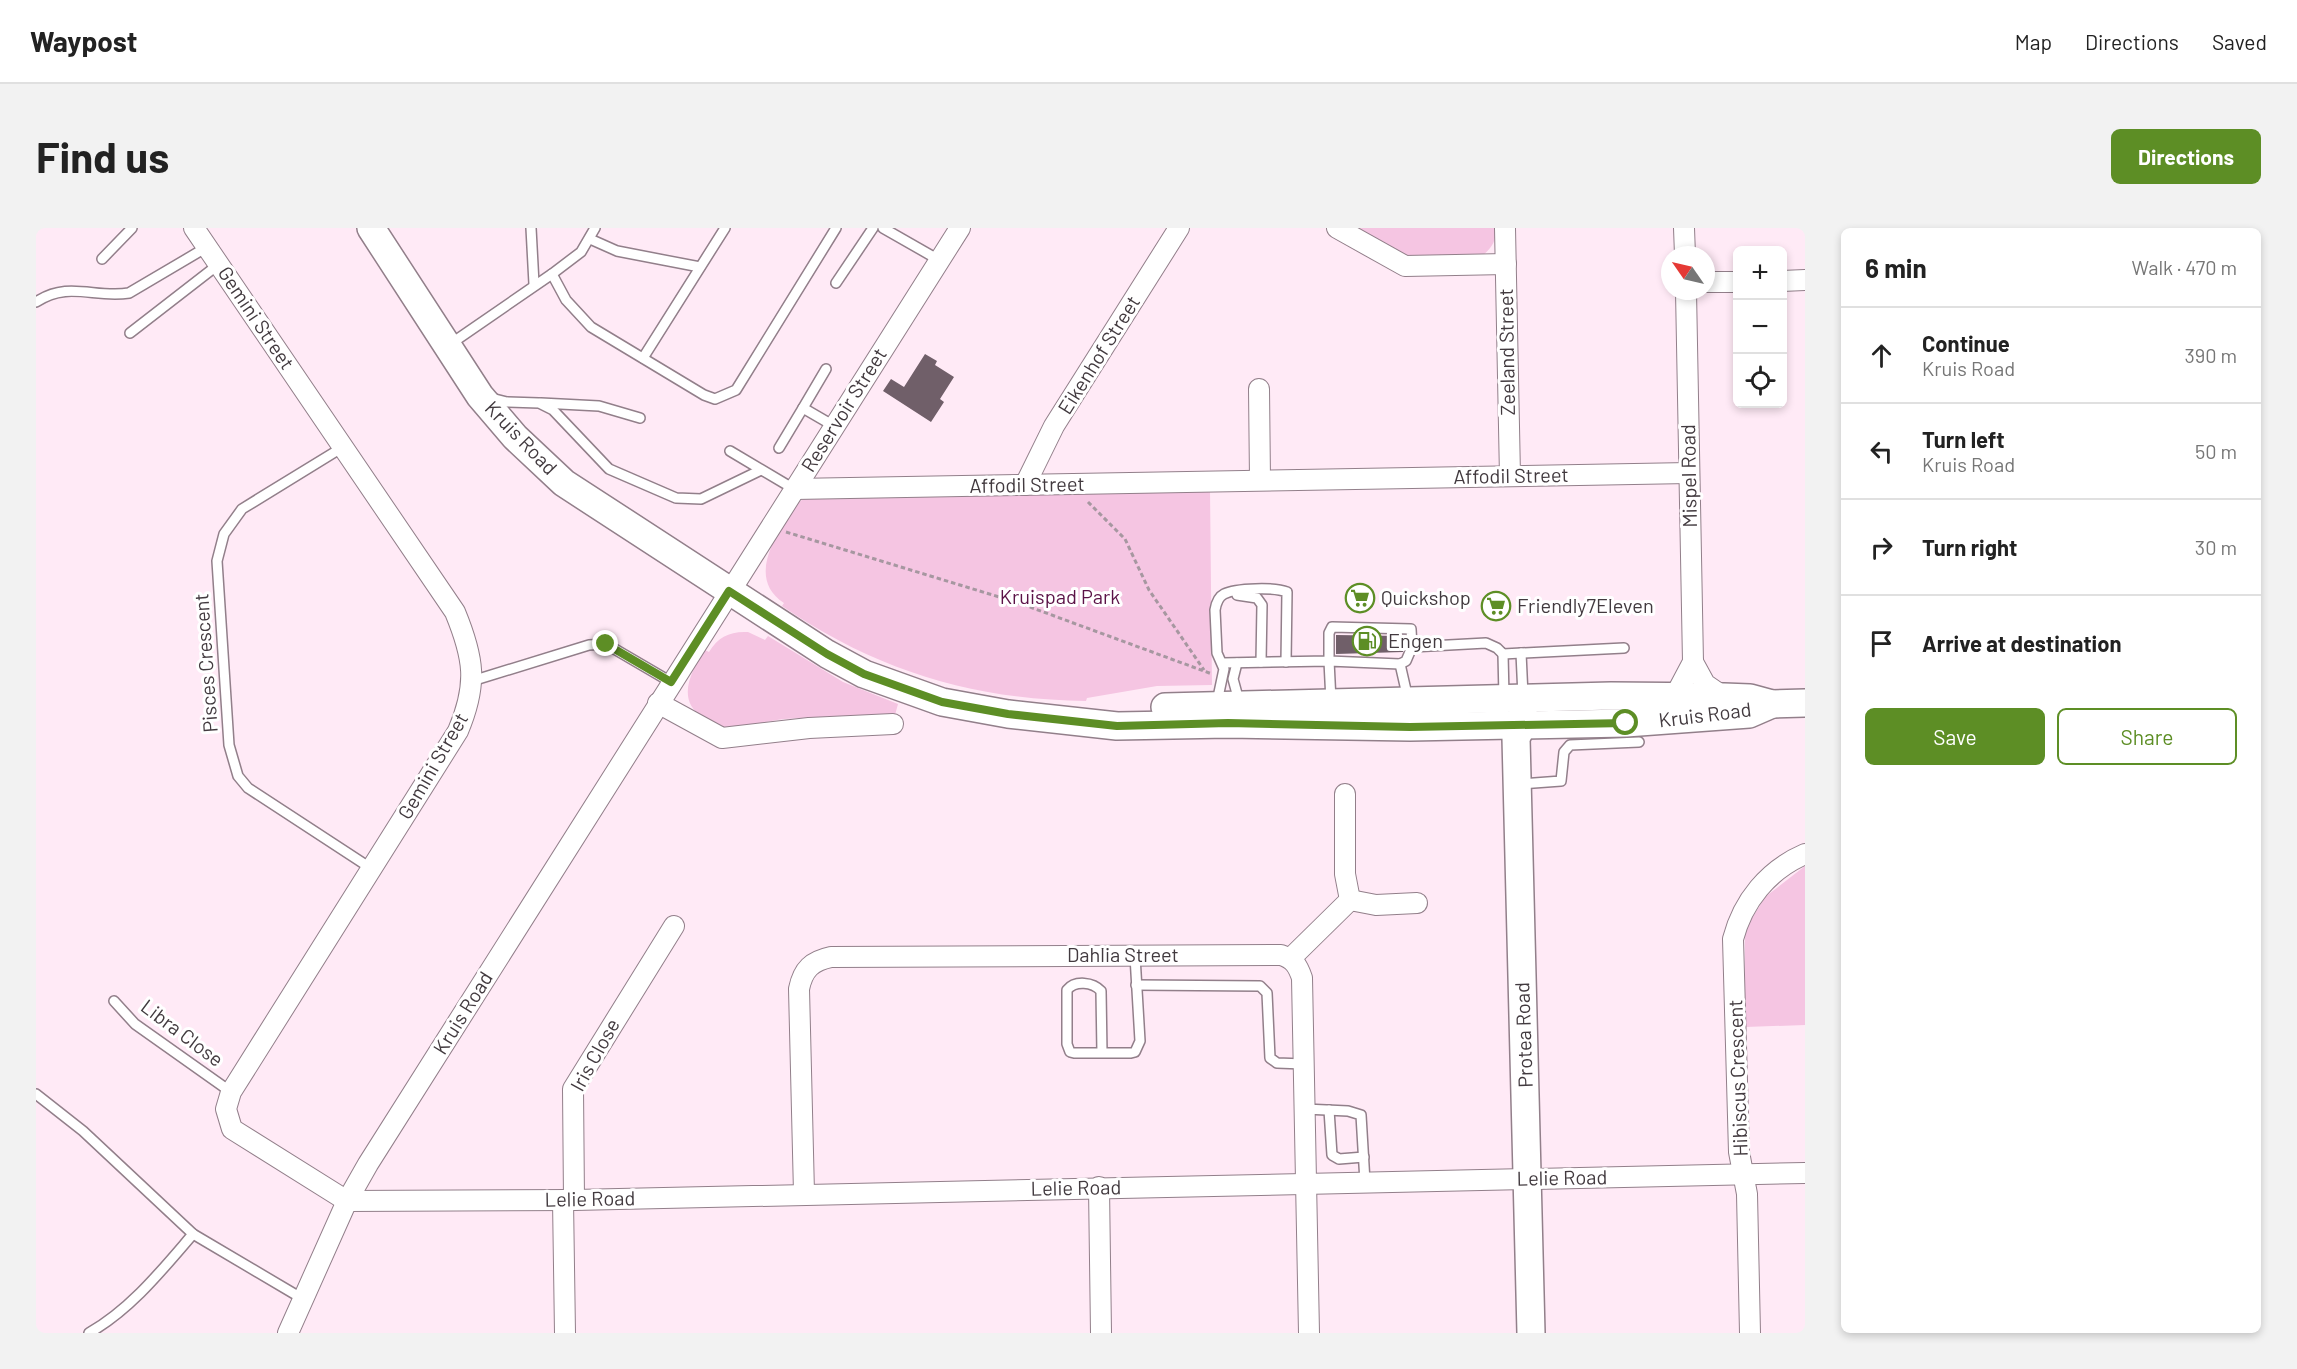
<!DOCTYPE html>
<meta charset="utf-8">
<style>
:root{--surface:#fff;--page:#f2f2f2;--text:#222;--muted:#767676;--line:#e0e0e0;--accent:#5d8e25}
body{margin:0;font-family:Barlow,sans-serif;background:var(--page);color:var(--text)}
.controls{position:absolute;right:18px;top:18px;display:grid;overflow:hidden;border-radius:9px;box-shadow:0 3px 9px #0003}
.controls button{width:54px;height:54px;display:grid;place-items:center;padding:0;border:0;border-bottom:2px solid var(--line);background:var(--surface);color:var(--text);font:30px sans-serif}
.compass{position:absolute;left:1625px;top:18px;width:54px;height:54px;border-radius:50%;background:var(--surface);box-shadow:0 3px 9px #0003;rotate:304deg}
.stop{position:absolute;width:18px;height:18px;margin:-14px;border:4px solid #5d8e25;border-radius:50%;background:#fff}
.stop.end{background:#5d8e25;border-color:#fff;box-shadow:0 2px 6px #0008}
.list{margin:0;padding:0;list-style:none}
h2{display:flex;justify-content:space-between;align-items:center;height:78px;margin:0;padding:0 24px;font-size:26px}
h2 small{font-size:20px;font-weight:400;color:var(--muted)}
.list li{display:grid;grid-template-columns:39px 1fr auto;gap:18px;align-items:center;box-sizing:border-box;height:96px;padding:0 24px;border-top:2px solid var(--line)}
.list b{display:block;font-size:22px;white-space:nowrap}
.list p{margin:0;font-size:20px;white-space:nowrap;color:var(--muted)}
.list em{font-size:20px;font-style:normal;color:var(--muted)}
.actions{display:flex;gap:12px;padding:18px 24px}
.actions a{flex:1;padding:14px 0;border:2px solid var(--accent);border-radius:9px;text-align:center;font-size:21px;color:var(--accent)}
.actions .main{background:var(--accent);color:#fff}
.icon{flex:none;width:33px;height:33px;fill:none;stroke:currentColor;stroke-width:2;stroke-linecap:round;stroke-linejoin:round}
.map{position:relative;flex:none;width:1769px;height:1105px;overflow:hidden;border-radius:9px}
header{display:flex;align-items:center;gap:36px;box-sizing:border-box;height:84px;padding:0 30px;background:var(--surface);border-bottom:2px solid var(--line)}
header strong{font-size:28px}
nav{display:flex;gap:33px;margin-inline-start:auto;font-size:21px}
.intro{display:flex;align-items:center;justify-content:space-between;box-sizing:border-box;height:144px;padding:0 36px}
h1{margin:0;font-size:42px}
.button{padding:15px 27px;border-radius:9px;background:var(--accent);color:#fff;font-size:21px;font-weight:700}
main{display:flex;gap:36px;padding:0 36px}
aside{flex:1;background:var(--surface);border-radius:9px;box-shadow:0 3px 9px #0003}
.map>svg:first-child{display:block}
.green{fill:#f5c5e2}
.building{fill:#705f69}
.lines{fill:none;stroke-linecap:round;stroke-linejoin:round}
.lane-casing{stroke:#927f8a;stroke-width:12}
.street-casing{stroke:#927f8a;stroke-width:22}
.secondary-casing{stroke:#927f8a;stroke-width:30}
.path{stroke:#a697a0;stroke-width:3;stroke-dasharray:4.5 3;stroke-linecap:butt}
.lane{stroke:#fff;stroke-width:9}
.street{stroke:#fff;stroke-width:20}
.secondary{stroke:#fff;stroke-width:27}
.route{stroke:#5d8e25;stroke-width:8}
.labels{text-anchor:middle;stroke-width:6;stroke-linejoin:round;paint-order:stroke}
.street-label{font-size:20px;fill:#423a3f;stroke:#fff}
.park-label{font-size:20px;fill:#5b1247;stroke:#fff}
.poi-label{font-size:20px;fill:#423a3f;stroke:#fff;text-anchor:start}
</style>
<header>
<strong>Waypost</strong>
<nav><a>Map</a><a>Directions</a><a>Saved</a></nav>
</header>
<div class="intro"><h1>Find us</h1><a class="button">Directions</a></div>
<main>
<div class="map">
<svg width="1769" height="1105" viewBox="0 0 1769 1105">
<rect width="100%" height="100%" fill="#ffeaf6"/>
<g class="green">
<path d="M1318 0H1460C1460 12 1457 19 1447 27L1368 29Z"/>
<path d="M1174 261 1176 457 1121 458 1051 470 1050 473C938 472 839 442 746 378L748 375C716 354 732 319 750 293 756 284 760 274 771 269Z"/>
<path d="M712 404 729 412 732 408 807 454 862 476 859 487C822 488 785 488 748 491 729 493 712 500 693 500 683 500 676 495 668 490 639 473 655 443 669 422L673 424C682 409 694 403 712 404Z"/>
<path d="M1769 638V797L1709 799V702L1729 669Z"/>
</g>
<g class="building">
<path d="M889 126 901 133 899 137 918 149 904 171 908 174 895 194 847 163 855 151 868 159Z"/>
<path d="M1300 407 1366 408 1367 424 1300 426Z"/>
</g>
<g class="lines">
<g class="lane-casing">
<g id="lane">
<path d="M495 0 498 56"/>
<path d="M847 0 903 32"/>
<path d="M554 11 581 23 664 39"/>
<path d="M66 31 96 0"/>
<path d="M516 46 530 72 555 99 668 167 679 171 700 162 800 0"/>
<path d="M800 55 837 0"/>
<path d="M0 74C33 52 59 71 93 65L171 19"/>
<path d="M94 105 183 36"/>
<path d="M413 117 516 46 545 24 559 0"/>
<path d="M607 130 689 0"/>
<path d="M455 170 471 174 503 175 517 182 573 241 640 270 665 271 725 242"/>
<path d="M505 175 563 178 604 190"/>
<path d="M767 180 790 141"/>
<path d="M307 219 206 281 188 306 181 333 193 517 202 548 212 560 336 641"/>
<path d="M743 220 767 180 798 198"/>
<path d="M694 223 758 261"/>
<path d="M1201 367 1221 370 1226 377 1225 434"/>
<path d="M1376 419 1450 415 1461 420 1467 426 1588 420"/>
<path d="M1485 425 1487 468"/>
<path d="M1467 426 1468 469"/>
<path d="M1187 435 1293 433V405L1296 399 1375 401 1376 419 1370 433 1364 436 1293 433 1295 473"/>
<path d="M1201 435 1197 451 1203 473"/>
<path d="M1364 436 1372 471"/>
<path d="M436 453 553 417 570 416 635 454"/>
<path d="M1181 474 1188 441 1181 425 1179 382C1180 376 1182 369 1188 366 1200 360 1239 359 1251 364L1250 434"/>
<path d="M1484 556 1525 553 1528 524 1534 517 1603 514"/>
<path d="M1100 757 1224 758 1231 765 1234 830 1241 835 1268 836"/>
<path d="M78 773 99 796 195 864"/>
<path d="M1066 825 1065 763C1057 754 1039 752 1031 762V816L1034 824 1038 825H1095L1099 824 1104 813 1099 728"/>
<path d="M0 866 47 903 157 1006 267 1071"/>
<path d="M1269 881 1312 883 1325 887 1329 954"/>
<path d="M1293 882 1296 927 1303 931 1328 929"/>
<path d="M53 1105C95 1081 126 1042 157 1006"/>
</g>
</g>
<g class="street-casing">
<g id="street">
<path d="M158 0 419 384C438 430 442 456 422 503L195 864 190 881 196 901 311 973"/>
<path d="M1301 0 1369 38 1470 36"/>
<path d="M1469 0 1474 248"/>
<path d="M1648 0 1649 27"/>
<path d="M1746 53 1769 52"/>
<path d="M1670 54H1702"/>
<path d="M1223 161 1224 252"/>
<path d="M989 257 1018 198 1143 0"/>
<path d="M758 261 1653 245"/>
<path d="M1657 434 1669 456 1688 469"/>
<path d="M622 475 686 510 773 500 857 496"/>
<path d="M1638 479 1639 468 1657 434 1650 63"/>
<path d="M1309 566V646L1314 672"/>
<path d="M1314 672 1340 677 1381 675"/>
<path d="M1255 730 1314 672"/>
<path d="M1063 959 1065 1105"/>
<path d="M768 965 763 761C767 741 776 733 795 729L1245 727C1258 731 1262 738 1266 750L1273 1105"/>
<path d="M527 972 529 1105"/>
<path d="M538 972 537 861 638 698"/>
<path d="M311 973 538 972 1769 945"/>
<path d="M252 1105 311 973 332 936 924 0"/>
<path d="M1714 1105 1711 966 1703 924 1697 711C1707 673 1732 642 1769 626"/>
</g>
</g>
<g class="secondary-casing">
<g id="secondary">
<path d="M335 0 444 168 479 209 528 255 791 426 828 446 906 474 972 486 1081 498 1192 496 1374 499 1590 495 1713 486 1736 476"/>
<path d="M1129 479 1575 468 1688 469 1714 470 1736 476 1769 475"/>
<path d="M1487 481V496L1480 510 1495 1105"/>
</g>
</g>
<g class="path">
<path d="M1052 274 1089 311 1113 362 1168 442"/>
<path d="M750 304 983 375 1176 446"/>
</g>
<use href="#lane" class="lane"/>
<use href="#street" class="street"/>
<use href="#secondary" class="secondary"/>
</g>
<g class="lines">
<path class="route" d="M570 416 635 454 693 363 791 426 828 446 906 474 972 486 1081 498 1192 495 1374 499 1590 495"/>
</g>
<defs>
<g id="supermarket-ring" transform="scale(1.5)"><circle r="9.5" fill="#fff" stroke="#5d8e25" stroke-width="1.5"/><path d="M-6-5.5h2.5l.6 2H6L4.5 2H-2.5L-4.4-4H-6ZM-1.5 3.2a1.3 1.3 0 1 0 .1 0ZM3 3.2a1.3 1.3 0 1 0 .1 0Z" fill="#5d8e25"/></g>
<g id="fuel-ring" transform="scale(1.5)"><circle r="9.5" fill="#fff" stroke="#5d8e25" stroke-width="1.5"/><path d="M-5.5-6h7V0h2V4h1.3V-2.5L3-4.5l.8-.8L6-3V5H2.5V1h-1V6h-7ZM-4.2-4.7v3.2H.2V-4.7Z" fill="#5d8e25"/></g>
</defs>
<g fill-rule="evenodd">
<use href="#supermarket-ring" x="1324" y="370"/>
<use href="#supermarket-ring" x="1460" y="378"/>
<use href="#fuel-ring" x="1331" y="413"/>
</g>
<g class="labels">
<g class="street-label">
<text transform="translate(220 90) rotate(56)" y="7">Gemini Street</text>
<text transform="translate(1471 124) rotate(-91)" y="7">Zeeland Street</text>
<text transform="translate(1063 127) rotate(-58)" y="7">Eikenhof Street</text>
<text transform="translate(808 182) rotate(-58)" y="7">Reservoir Street</text>
<text transform="translate(485 210) rotate(46)" y="7">Kruis Road</text>
<text transform="translate(1475 248) rotate(-1)" y="7">Affodil Street</text>
<text transform="translate(1653 248) rotate(-91)" y="7">Mispel Road</text>
<text transform="translate(991 257) rotate(-1)" y="7">Affodil Street</text>
<text transform="translate(170 435) rotate(-94)" y="7">Pisces Crescent</text>
<text transform="translate(1669 487) rotate(-7)" y="7">Kruis Road</text>
<text transform="translate(397 538) rotate(-60)" y="7">Gemini Street</text>
<text x="1087" y="734">Dahlia Street</text>
<text transform="translate(427 785) rotate(-58)" y="7">Kruis Road</text>
<text transform="translate(146 805) rotate(37)" y="7">Libra Close</text>
<text transform="translate(1488 807) rotate(-92)" y="7">Protea Road</text>
<text transform="translate(559 827) rotate(-61)" y="7">Iris Close</text>
<text transform="translate(1702 850) rotate(-92)" y="7">Hibiscus Crescent</text>
<text transform="translate(1526 950) rotate(-1)" y="7">Lelie Road</text>
<text transform="translate(1040 960) rotate(-1)" y="7">Lelie Road</text>
<text transform="translate(554 971) rotate(-1)" y="7">Lelie Road</text>
</g>
<g class="park-label">
<text x="1024" y="376">Kruispad Park</text>
</g>
<g class="poi-label">
<text x="1345" y="377">Quickshop</text>
<text x="1481" y="385">Friendly7Eleven</text>
<text x="1352" y="420">Engen</text>
</g>
</g>
</svg>
<div class="controls">
<button>+</button>
<button>−</button>
<button><svg class="icon" aria-label="locate" viewBox="0 0 24 24"><circle cx="12" cy="12" r="6"/><path d="M12 2v4M12 18v4M2 12h4M18 12h4"/></svg></button>
</div>
<svg class="compass" viewBox="-18 -18 36 36"><path d="M0-13l5 13h-10z" fill="#e53935"/><path d="M0 13l5-13h-10z" fill="#767676"/></svg>
<div class="stop" style="left:1590px;top:495px"></div>
<div class="stop end" style="left:570px;top:416px"></div>
</div>
<aside>
<h2>6 min<small>Walk · 470 m</small></h2>
<ul class="list">
<li><svg class="icon" aria-label="ahead" viewBox="0 0 24 24"><path d="M12 20V5M6 11l6-6 6 6"/></svg><div><b>Continue</b><p>Kruis Road</p></div><em>390 m</em></li>
<li><svg class="icon" aria-label="left" viewBox="0 0 24 24"><path d="M17 20v-9H6M10 6l-5 5 5 5"/></svg><div><b>Turn left</b><p>Kruis Road</p></div><em>50 m</em></li>
<li><svg class="icon" aria-label="right" viewBox="0 0 24 24"><path d="M7 20v-9h11M14 6l5 5-5 5"/></svg><div><b>Turn right</b></div><em>30 m</em></li>
<li><svg class="icon" aria-label="arrive" viewBox="0 0 24 24"><path d="M6 21V4h12l-3 4 3 4H6"/></svg><div><b>Arrive at destination</b></div></li>
</ul>
<div class="actions"><a class="main">Save</a><a>Share</a></div>
</aside>
</main>
